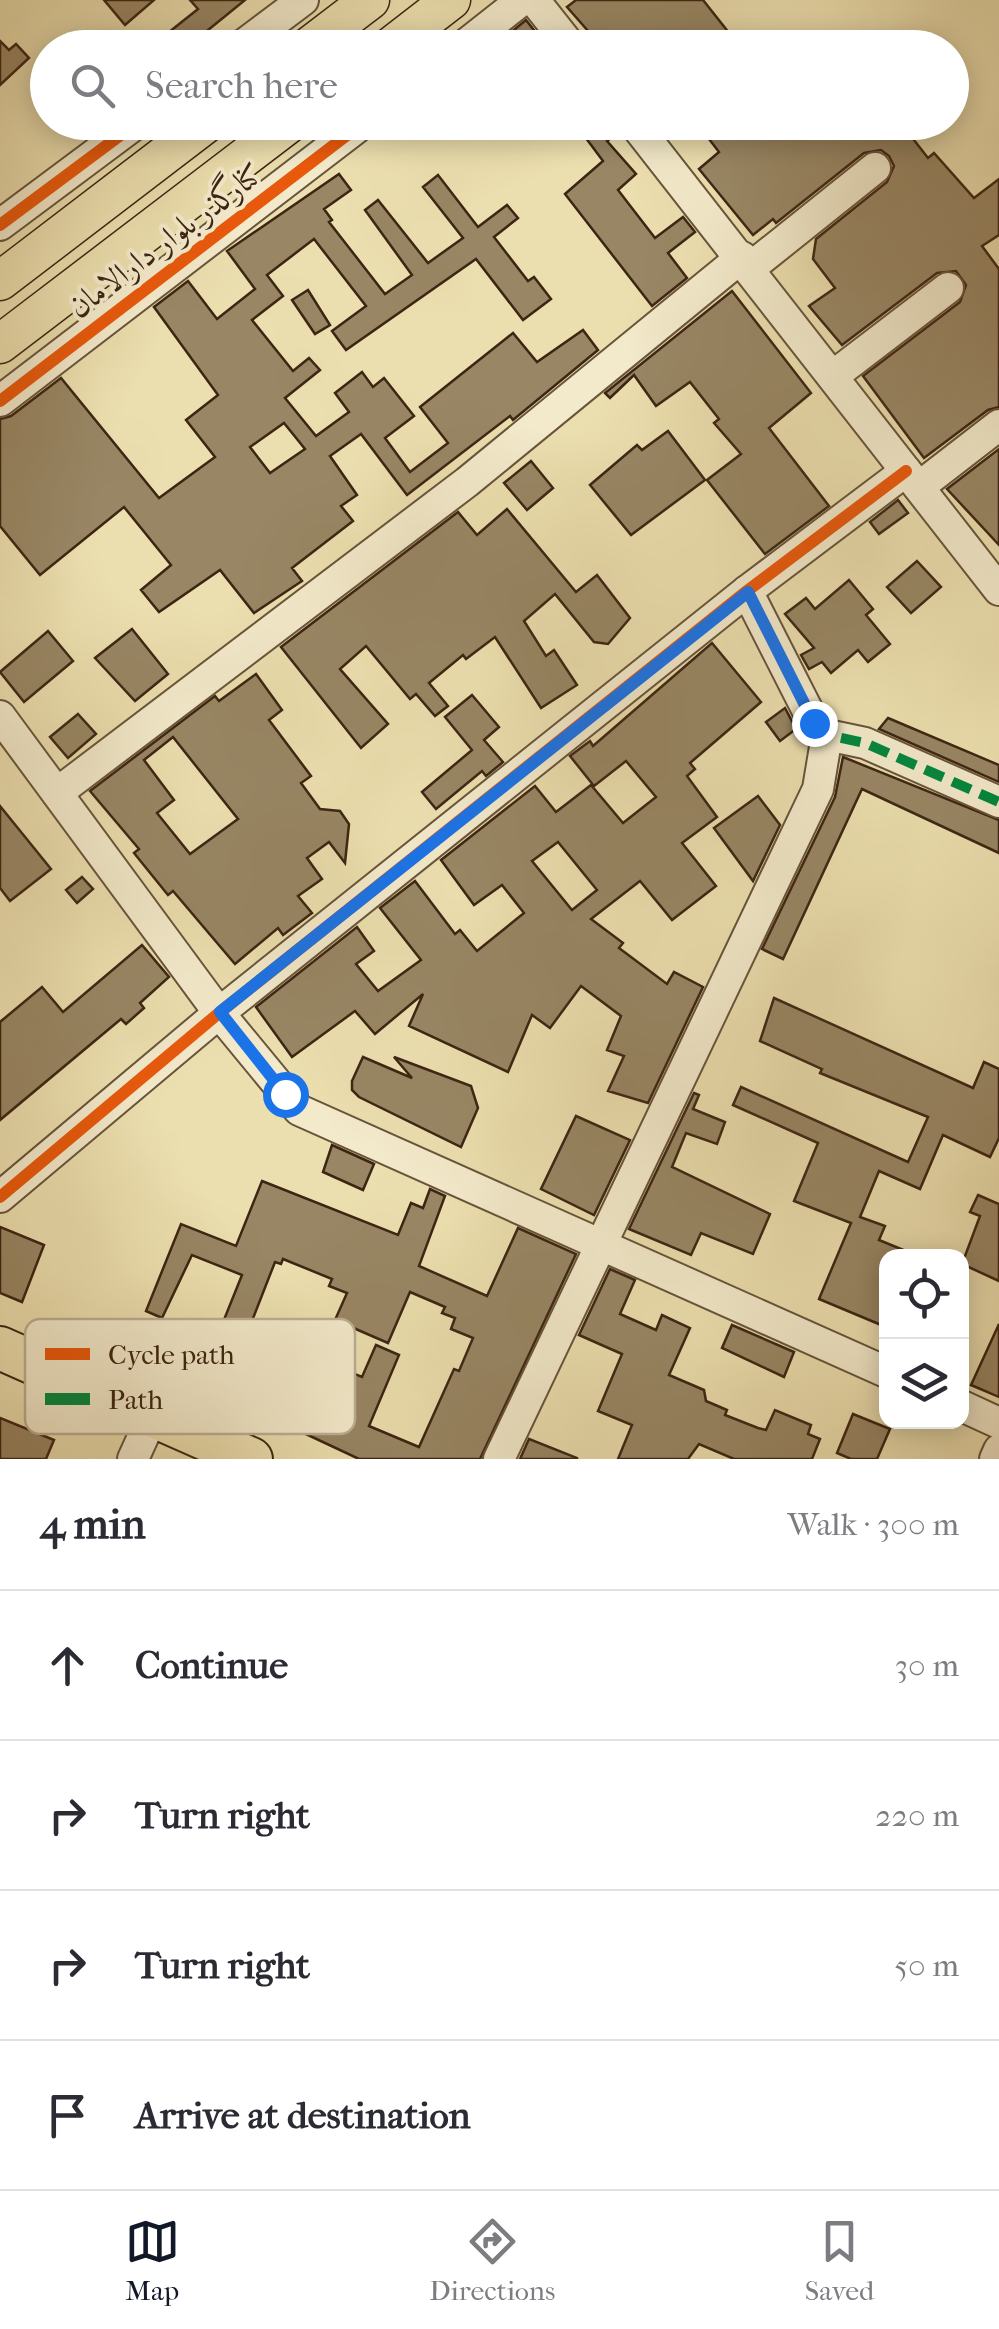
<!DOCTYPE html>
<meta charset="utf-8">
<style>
:root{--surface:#fff;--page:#f7f7f7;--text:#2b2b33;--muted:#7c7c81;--line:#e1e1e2;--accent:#111827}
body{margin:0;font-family:"IM FELL French Canon",Amiri,serif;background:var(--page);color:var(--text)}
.controls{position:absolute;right:30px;bottom:30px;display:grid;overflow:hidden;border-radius:20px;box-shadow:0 5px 25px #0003}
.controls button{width:90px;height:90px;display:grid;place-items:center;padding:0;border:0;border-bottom:2px solid var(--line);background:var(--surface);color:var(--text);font:50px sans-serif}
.stop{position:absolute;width:30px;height:30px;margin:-22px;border:8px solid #1a73e8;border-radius:50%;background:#fff}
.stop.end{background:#1a73e8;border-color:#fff;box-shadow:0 2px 10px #0008}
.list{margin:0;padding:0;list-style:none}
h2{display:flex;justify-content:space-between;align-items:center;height:130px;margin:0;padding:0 40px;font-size:42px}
h2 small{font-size:32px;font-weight:400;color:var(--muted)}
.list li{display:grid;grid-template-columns:65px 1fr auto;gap:30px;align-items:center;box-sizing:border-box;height:150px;padding:0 40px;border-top:2px solid var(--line)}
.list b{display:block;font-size:38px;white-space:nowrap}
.list em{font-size:32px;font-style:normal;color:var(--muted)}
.icon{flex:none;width:55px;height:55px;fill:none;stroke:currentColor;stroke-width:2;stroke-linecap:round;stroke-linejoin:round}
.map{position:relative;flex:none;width:999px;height:1459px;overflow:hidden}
.search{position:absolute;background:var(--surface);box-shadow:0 5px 25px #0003;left:30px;right:30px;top:30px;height:110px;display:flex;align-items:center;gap:25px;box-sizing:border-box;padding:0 35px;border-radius:55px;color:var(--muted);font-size:38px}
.sheet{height:730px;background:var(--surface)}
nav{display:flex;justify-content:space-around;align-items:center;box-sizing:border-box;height:140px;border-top:2px solid var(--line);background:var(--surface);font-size:28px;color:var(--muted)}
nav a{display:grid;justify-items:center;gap:5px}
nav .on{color:var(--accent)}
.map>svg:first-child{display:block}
.building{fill:#988664;stroke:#3c2513;stroke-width:2.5;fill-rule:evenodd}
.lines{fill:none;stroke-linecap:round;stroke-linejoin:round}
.minor-casing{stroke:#68543a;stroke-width:34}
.major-casing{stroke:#3c2513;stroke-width:41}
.highway-casing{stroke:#3c2513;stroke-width:46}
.minor{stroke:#f3eacb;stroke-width:30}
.major{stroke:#ecdfaf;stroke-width:38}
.highway{stroke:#ecdfaf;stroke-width:42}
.quiet{stroke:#00873e;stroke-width:10;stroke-dasharray:20 10;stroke-linecap:butt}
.cycleway-casing{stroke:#f3eacb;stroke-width:19}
.cycleway{stroke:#e8590c;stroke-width:12}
.route{stroke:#1a73e8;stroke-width:12}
.labels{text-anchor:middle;stroke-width:8;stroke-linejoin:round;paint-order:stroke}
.street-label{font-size:32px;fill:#3c2513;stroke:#f3eacb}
.key{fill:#f3eacb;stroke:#bcaf94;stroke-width:2.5}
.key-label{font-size:28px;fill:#3c2513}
</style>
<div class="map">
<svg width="999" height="1459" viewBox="0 0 999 1459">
<rect width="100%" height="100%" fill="#ecdfaf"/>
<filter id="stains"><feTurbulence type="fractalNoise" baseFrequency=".002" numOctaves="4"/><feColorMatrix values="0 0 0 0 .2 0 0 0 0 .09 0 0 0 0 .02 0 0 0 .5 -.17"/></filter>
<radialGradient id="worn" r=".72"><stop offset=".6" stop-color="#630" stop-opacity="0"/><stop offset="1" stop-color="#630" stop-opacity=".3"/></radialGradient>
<g class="building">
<path d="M104 0H154L125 25Z"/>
<path d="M190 0H245L186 48H149L198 9Z"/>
<path d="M576 0H703L741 48H638L629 37 616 48H603L567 7Z"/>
<path d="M526 20 548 48H492Z"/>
<path d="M0 41 9 50 16 44 29 58 0 85Z"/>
<path d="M574 122H610L618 133 607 141 636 174 618 190 655 238 683 217 695 232 668 253 687 278 652 306 565 194 603 161Z"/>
<path d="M696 122H797L805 132 817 122H900L928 158 934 153 974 198 999 179V235L982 246 999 269V407L988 410 924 458 863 376 960 302 966 285 956 271 937 273 842 345 809 306 835 288 813 259 816 239 887 182 894 166 889 156 881 150 864 153 776 223 773 219 753 235 699 169 719 152Z"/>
<path d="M339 174 351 190 324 209 332 220 329 222 385 294 412 275 365 210 378 200 428 263 463 238 423 187 438 175 478 227 507 205 518 218 494 237 528 281 534 277 551 299 523 320 476 259 346 350 332 331 366 306 314 239 267 275 283 296 252 320 293 371 309 358 320 370 285 398 316 436 349 412 335 393 362 372 373 387 384 378 414 416 385 438 410 472 448 443 420 407 513 333 537 362 583 330 598 350 513 420 510 416 407 495 361 434 330 456 357 495 341 506 353 521 292 568 302 581 254 613 220 570 159 612 141 590 171 565 124 507 40 575 0 526V419L11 416 61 378 159 498 215 457 186 420 218 395 154 307 188 281 217 319 255 289 227 251ZM284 423 305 449 270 473 250 447Z"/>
<path d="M308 290 330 325 315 334 292 300Z"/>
<path d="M732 291 811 393 769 428 829 506 765 554 707 480 741 454 714 423 719 419 690 382 656 406 634 375 610 398 605 393Z"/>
<path d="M668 431 705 480 631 535 590 485 637 445 642 450Z"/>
<path d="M999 449V545L947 489Z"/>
<path d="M531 461 553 488 527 510 504 483Z"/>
<path d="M898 500 908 513 879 534 870 522Z"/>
<path d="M507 509 576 592 597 575 630 618 608 644 594 642 555 594 524 621 546 656 554 650 577 685 541 708 495 637 466 659 463 655 429 683 448 706 435 716 416 694 410 699 366 646 340 669 388 724 361 748 281 647 458 512 477 535Z"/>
<path d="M917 561 941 587 911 613 887 587Z"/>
<path d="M849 580 873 609 866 615 890 644 868 662 858 650 831 673 822 662 809 669 801 655 814 648 785 614 806 598 815 609Z"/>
<path d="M132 629 168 674 135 701 95 658Z"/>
<path d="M48 631 73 661 24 702 0 672Z"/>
<path d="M712 643 761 702 690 763 695 769 687 776 717 817 682 843 716 886 672 920 640 881 591 919 623 943 619 948 667 984 674 972 703 987 648 1103 608 1091 624 1056 607 1050 621 1016 581 986 550 1028 532 1015 508 1072 409 1026 423 994 375 1034 355 1011 292 1057 256 1007 357 927 374 951 356 964 378 991 421 960 380 908 415 881 455 934 460 930 477 951 524 913 502 885 474 905 441 860 535 786 556 812 591 785 623 823 656 797 626 761 594 786 570 756 590 741 593 746ZM558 842 597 890 572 910 532 861Z"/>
<path d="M256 674 282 710 269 720 311 776 301 783 320 809 340 811 349 824 345 863 329 842 307 858 322 879 298 896 312 913 283 935 278 928 235 964 173 891 168 895 134 853 139 849 90 791 215 696 219 701ZM173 737 238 819 190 854 157 813 174 800 144 760Z"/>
<path d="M472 695 499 727 484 740 503 762 486 776 482 771 436 809 422 792 472 750 445 717Z"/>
<path d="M785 708 796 729 780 741 766 722Z"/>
<path d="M78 714 96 734 68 758 50 737Z"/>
<path d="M888 718 999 765V782L879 729Z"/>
<path d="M843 757 999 820V853L862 789 783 959 762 949 835 797Z"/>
<path d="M758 796 780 825 753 881 714 828Z"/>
<path d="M0 806 51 869 10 901 0 888Z"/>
<path d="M82 877 93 889 77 903 66 890Z"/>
<path d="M142 945 169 977 140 1003 144 1008 126 1024 121 1019 0 1120V1022L42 987 63 1012Z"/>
<path d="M774 998 973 1088 984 1062 999 1069V1138L990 1157 943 1135 920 1189 879 1171 860 1217 885 1226 879 1240 918 1256H886V1327L819 1299 851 1223 794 1201 818 1143 733 1105 741 1087 908 1162 928 1117 820 1073 822 1069 760 1041Z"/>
<path d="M363 1057 412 1078 394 1057 471 1086 478 1108 461 1147 359 1097 352 1090V1081Z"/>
<path d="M694 1093 699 1095 693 1109 725 1122 717 1144 686 1133 672 1167 770 1214 753 1254 701 1233 691 1255 629 1229Z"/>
<path d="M576 1116 630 1140 594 1215 541 1189Z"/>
<path d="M332 1145 374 1164 363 1190 323 1172Z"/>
<path d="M262 1181 398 1235 411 1203 423 1208 430 1189 445 1196 419 1266 487 1296 518 1228 576 1254 480 1459H359L293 1428 305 1398 298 1395 313 1357 362 1377 376 1345 399 1355 369 1426 419 1447 454 1369 459 1371 473 1338 451 1329 455 1318 442 1313 445 1307 410 1292 388 1343 335 1320 347 1293 329 1286 332 1279 283 1259 281 1264 275 1262 234 1367 209 1357 242 1275 192 1255 162 1318 146 1311 181 1224 236 1246Z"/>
<path d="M978 1195 999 1204V1281L962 1264 980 1216 970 1212Z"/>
<path d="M0 1227 44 1245 22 1302 0 1293Z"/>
<path d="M610 1269 635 1280 620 1314 656 1330 662 1315 690 1328 669 1375 704 1390 706 1401 727 1410 725 1415 758 1428 766 1430 775 1410 811 1425 808 1434 820 1439 812 1459H734L699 1444 688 1459H618L632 1425 598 1411 622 1354 579 1335Z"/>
<path d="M999 1324V1397L971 1385Z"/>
<path d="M732 1325 794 1352 784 1377 722 1348Z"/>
<path d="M853 1414 890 1429 877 1459H851L837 1453Z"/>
<path d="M0 1418 54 1440 46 1459H0Z"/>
<path d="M529 1439 577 1458V1459H520Z"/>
</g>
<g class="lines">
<g class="minor-casing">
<g id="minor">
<path d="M534 0 572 48"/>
<path d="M239 48 303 0"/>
<path d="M461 48 522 0"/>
<path d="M633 122 999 590"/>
<path d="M0 225 138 122"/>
<path d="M750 268 875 168"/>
<path d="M833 376 948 288"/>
<path d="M0 401 364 122"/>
<path d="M919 487 999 425"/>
<path d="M747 591 814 723 827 735 865 743 999 802"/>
<path d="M0 716 219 1013 299 1110 886 1372"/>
<path d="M57 793 467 482 742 257"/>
<path d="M0 1197 219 1013 747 591 906 471"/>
<path d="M962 1406 999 1423"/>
<path d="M133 1459 153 1415"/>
<path d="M499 1459 818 789 827 735"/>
<path d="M995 1459 999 1450"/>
</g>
</g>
<g class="major-casing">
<g id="major">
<path d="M307 48 370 0"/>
<path d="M389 48 451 0"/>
<path d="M0 281 208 122"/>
<path d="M0 344 291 122"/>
</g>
</g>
<g class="highway-casing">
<path id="highway" d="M0 1348 251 1459"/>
</g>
<use href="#minor" class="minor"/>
<use href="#major" class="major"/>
<use href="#highway" class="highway"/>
<path class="quiet" d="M747 591 814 723 827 735 865 743 999 802"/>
<g class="cycleway-casing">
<g id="cycleway">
<path d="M0 225 138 122"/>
<path d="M0 401 364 122"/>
<path d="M0 1197 219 1013 747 591 906 471"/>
</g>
</g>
<use href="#cycleway" class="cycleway"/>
</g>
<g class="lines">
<path class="route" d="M285 1094 220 1012 748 592 814 723"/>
</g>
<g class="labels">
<g class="street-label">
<text transform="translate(165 240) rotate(-37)" y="11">کنارگذر بلوار دارالامان</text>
</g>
</g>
<rect x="25" y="1319" width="330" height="115" rx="15" class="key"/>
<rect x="45" y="1348" width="45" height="12" fill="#e8590c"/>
<rect x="45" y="1393" width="45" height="12" fill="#00873e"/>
<g class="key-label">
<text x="108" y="1364">Cycle path</text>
<text x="108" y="1409">Path</text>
</g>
<rect width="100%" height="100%" filter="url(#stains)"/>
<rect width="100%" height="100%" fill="url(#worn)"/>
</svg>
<div class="controls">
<button><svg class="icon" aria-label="locate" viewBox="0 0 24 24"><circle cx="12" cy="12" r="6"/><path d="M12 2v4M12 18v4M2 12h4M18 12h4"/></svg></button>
<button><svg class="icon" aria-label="layers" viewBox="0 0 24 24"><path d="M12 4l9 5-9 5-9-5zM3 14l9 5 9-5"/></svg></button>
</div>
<div class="stop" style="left:285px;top:1094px"></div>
<div class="stop end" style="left:814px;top:723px"></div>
<div class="search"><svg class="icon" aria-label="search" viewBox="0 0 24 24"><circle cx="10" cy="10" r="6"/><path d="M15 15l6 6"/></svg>Search here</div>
</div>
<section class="sheet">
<h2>4 min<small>Walk · 300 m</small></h2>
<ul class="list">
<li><svg class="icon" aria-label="ahead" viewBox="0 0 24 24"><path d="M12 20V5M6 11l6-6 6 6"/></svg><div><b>Continue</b></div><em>30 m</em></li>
<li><svg class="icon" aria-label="right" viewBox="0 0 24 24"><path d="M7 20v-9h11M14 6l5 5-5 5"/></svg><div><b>Turn right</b></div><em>220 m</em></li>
<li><svg class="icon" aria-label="right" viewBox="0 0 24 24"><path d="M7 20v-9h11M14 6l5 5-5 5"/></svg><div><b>Turn right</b></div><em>50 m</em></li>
<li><svg class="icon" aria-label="arrive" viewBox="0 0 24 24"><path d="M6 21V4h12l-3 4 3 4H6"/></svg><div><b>Arrive at destination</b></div></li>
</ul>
</section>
<nav>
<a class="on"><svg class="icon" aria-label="map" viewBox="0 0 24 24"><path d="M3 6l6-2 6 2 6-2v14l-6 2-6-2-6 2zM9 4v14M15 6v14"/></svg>Map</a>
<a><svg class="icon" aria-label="directions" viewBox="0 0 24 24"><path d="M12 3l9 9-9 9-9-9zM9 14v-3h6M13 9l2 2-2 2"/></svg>Directions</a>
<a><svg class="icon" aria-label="saved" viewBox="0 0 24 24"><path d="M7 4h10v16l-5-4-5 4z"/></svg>Saved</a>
</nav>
